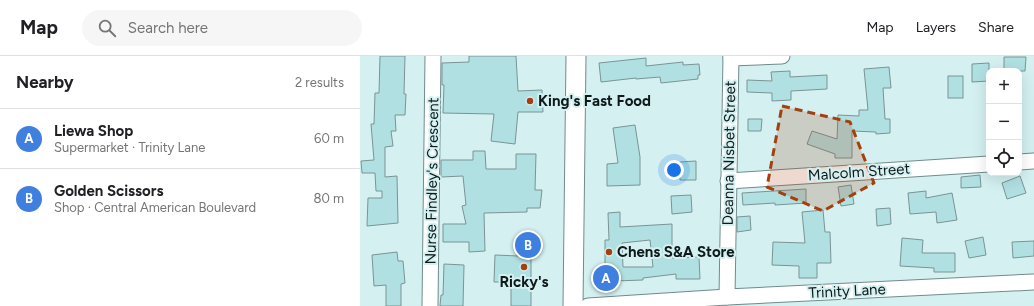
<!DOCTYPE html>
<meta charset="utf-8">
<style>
:root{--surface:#fff;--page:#f6f6f6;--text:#202124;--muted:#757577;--line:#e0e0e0;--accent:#a4400e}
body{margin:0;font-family:Figtree,sans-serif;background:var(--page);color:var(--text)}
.controls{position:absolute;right:12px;top:12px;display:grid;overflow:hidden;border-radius:8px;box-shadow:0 4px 16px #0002}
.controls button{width:36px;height:36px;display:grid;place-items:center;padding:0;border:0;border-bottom:1px solid var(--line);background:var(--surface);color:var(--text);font:20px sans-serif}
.you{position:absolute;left:314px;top:114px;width:14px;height:14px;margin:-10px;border:3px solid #fff;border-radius:50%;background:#1a73e8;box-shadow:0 0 0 6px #1a73e833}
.badge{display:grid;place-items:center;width:26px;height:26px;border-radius:50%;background:var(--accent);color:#fff;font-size:13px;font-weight:700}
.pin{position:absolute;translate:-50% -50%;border:2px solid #fff;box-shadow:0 1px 4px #0006}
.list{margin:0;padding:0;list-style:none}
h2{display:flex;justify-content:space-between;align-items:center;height:52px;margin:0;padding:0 16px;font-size:17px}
h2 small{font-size:13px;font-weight:400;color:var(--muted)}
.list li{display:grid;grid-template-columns:26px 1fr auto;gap:12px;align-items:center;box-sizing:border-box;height:60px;padding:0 16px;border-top:1px solid var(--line)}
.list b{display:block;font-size:15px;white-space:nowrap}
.list p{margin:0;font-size:13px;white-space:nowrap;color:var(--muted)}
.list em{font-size:13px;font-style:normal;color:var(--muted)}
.icon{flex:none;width:22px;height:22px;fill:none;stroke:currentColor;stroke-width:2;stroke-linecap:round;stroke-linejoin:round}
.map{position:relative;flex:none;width:674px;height:250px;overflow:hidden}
header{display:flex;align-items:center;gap:24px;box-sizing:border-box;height:56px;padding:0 20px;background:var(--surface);border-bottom:1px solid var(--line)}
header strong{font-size:19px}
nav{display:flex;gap:22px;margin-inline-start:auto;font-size:14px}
.search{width:280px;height:36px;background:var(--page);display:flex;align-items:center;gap:10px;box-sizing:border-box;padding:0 14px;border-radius:22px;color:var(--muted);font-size:15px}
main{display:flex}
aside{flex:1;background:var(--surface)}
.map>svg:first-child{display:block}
.building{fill:#b1e0e2;stroke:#7a9495;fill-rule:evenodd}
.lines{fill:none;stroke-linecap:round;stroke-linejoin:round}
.minor-casing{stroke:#718b8c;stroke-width:17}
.major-casing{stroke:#718b8c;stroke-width:21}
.minor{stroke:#fff;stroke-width:15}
.major{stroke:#fff;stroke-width:19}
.marked{fill:#a4400e;fill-opacity:0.2;stroke:#a4400e;stroke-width:3;stroke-dasharray:8 5;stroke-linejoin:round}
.poi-dot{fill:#a4400e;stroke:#d4f0f1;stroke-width:1.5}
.labels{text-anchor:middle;stroke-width:4;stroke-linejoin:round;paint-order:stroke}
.poi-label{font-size:15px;font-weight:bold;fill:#0f191a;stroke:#d4f0f1;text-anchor:start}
.street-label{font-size:15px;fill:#0f191a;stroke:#d4f0f1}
</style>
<header>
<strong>Map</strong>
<div class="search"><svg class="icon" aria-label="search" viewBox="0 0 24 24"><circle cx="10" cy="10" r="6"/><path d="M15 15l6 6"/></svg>Search here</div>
<nav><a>Map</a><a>Layers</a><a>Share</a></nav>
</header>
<main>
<aside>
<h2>Nearby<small>2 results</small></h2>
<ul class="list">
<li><span class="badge" style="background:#3f7fe0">A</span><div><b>Liewa Shop</b><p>Supermarket · Trinity Lane</p></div><em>60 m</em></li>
<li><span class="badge" style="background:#3f7fe0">B</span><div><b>Golden Scissors</b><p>Shop · Central American Boulevard</p></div><em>80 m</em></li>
</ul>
</aside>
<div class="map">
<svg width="674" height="250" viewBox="0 0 674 250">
<rect width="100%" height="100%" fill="#d4f0f1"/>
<g class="building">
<path d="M20 0H45L44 38H46L45 59H35L36 75H31L33 90 25 91V121L37 120 38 167 7 170 8 142H22V135H16L15 117H2L1 105 14 104 11 68H14L15 37H19Z"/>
<path d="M109 0H156L158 35 182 34 183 56H158L155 88 131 85 134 58 83 57 84 29H82V7L109 6Z"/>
<path d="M644 1H666L665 15H644Z"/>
<path d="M286 2V10L323 6V9L339 8 340 19H338V23L301 27 300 21 276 23V22L241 26 239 7Z"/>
<path d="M629 7V25L612 26V8Z"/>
<path d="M529 11 531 32H523L525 63H530V77L516 78V76L492 75V102H475V98L447 88 452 75 477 83 478 59 499 60V54H508L504 13Z"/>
<path d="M430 15V21L467 19V33L431 35V44L412 45V37L387 36V24L412 25 411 16Z"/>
<rect x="588" y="20" width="15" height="22"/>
<path d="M388 63H402L401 75H388Z"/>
<path d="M275 69 280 101V129L247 130V108L258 107 253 72Z"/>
<path d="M113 95H125L126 113H156V98H176L175 134H182L180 152H167V156L124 157 125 195 109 196V186H83V168H106L102 150 106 149 103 120 81 121V104H113Z"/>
<path d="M336 105V124H320V106Z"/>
<path d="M620 119 621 131 601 132V121Z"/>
<path d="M660 120 666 137 647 143 642 127Z"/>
<path d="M491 129 494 148 481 150 478 131Z"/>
<path d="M446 133V147L415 149V147L383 149 382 137Z"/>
<path d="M566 135V142L592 137 597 164 577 167 576 156 550 158 548 137Z"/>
<path d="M331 139 332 156 312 158 311 140Z"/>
<path d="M530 152 531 168 517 170 516 153Z"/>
<path d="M463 154 465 176H470L471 207H457V222H439V210L412 209 413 186 445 187 442 156Z"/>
<path d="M260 156V171L312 168V202L339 201 340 223H316V218L283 222V224L254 225V230L238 229V214L245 215V184H249L248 157ZM290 184 293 211H263L262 187Z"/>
<path d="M390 160 391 174 377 176V161Z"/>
<path d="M623 181 626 199 609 202 605 185Z"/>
<path d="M542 182 563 184 562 197H595V216H574V212L540 210Z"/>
<path d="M159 183 179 184 178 196 171 195V250H151V226H134L135 199 158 200Z"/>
<path d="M674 185V200L653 202 652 186Z"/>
<path d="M37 196 38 205H43L45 227 41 228V250H26V229L14 230 12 199Z"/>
<path d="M84 208 104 209 103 250H80L81 239H83Z"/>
</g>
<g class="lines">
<g class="minor-casing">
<g id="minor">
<path d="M371 2 422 0"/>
<path d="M659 106 674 105"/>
<path d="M368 125 629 108"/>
<path d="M367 241 371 0"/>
<path d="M70 250 73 0"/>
<path d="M228 250 367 241 674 226"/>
</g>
</g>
<g class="major-casing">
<path id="major" d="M213 250 216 0"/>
</g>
<use href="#minor" class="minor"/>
<use href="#major" class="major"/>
</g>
<path class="marked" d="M422 50 490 66 514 127 463 155 407 131Z"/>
<g class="poi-dot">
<circle cx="170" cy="45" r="4"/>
<circle cx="249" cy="196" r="4"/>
<circle cx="164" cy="211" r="4"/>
</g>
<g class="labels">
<g class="poi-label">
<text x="178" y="50">King's Fast Food</text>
<text x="257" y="201">Chens S&amp;A Store</text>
<text x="164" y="231" text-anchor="middle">Ricky's</text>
</g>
<g class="street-label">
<text transform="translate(369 97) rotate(-89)" y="5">Deanna Nisbet Street</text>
<text transform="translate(499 116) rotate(-4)" y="5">Malcolm Street</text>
<text transform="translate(72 125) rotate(-89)" y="5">Nurse Findley's Crescent</text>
<text transform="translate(487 235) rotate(-3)" y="5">Trinity Lane</text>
</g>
</g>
</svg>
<div class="controls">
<button>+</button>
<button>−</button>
<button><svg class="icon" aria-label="locate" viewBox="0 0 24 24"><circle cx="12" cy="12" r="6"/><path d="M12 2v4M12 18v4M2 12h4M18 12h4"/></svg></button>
</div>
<div class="you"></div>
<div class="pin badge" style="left:246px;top:222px;background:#3f7fe0">A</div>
<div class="pin badge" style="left:168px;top:189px;background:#3f7fe0">B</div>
</div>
</main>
